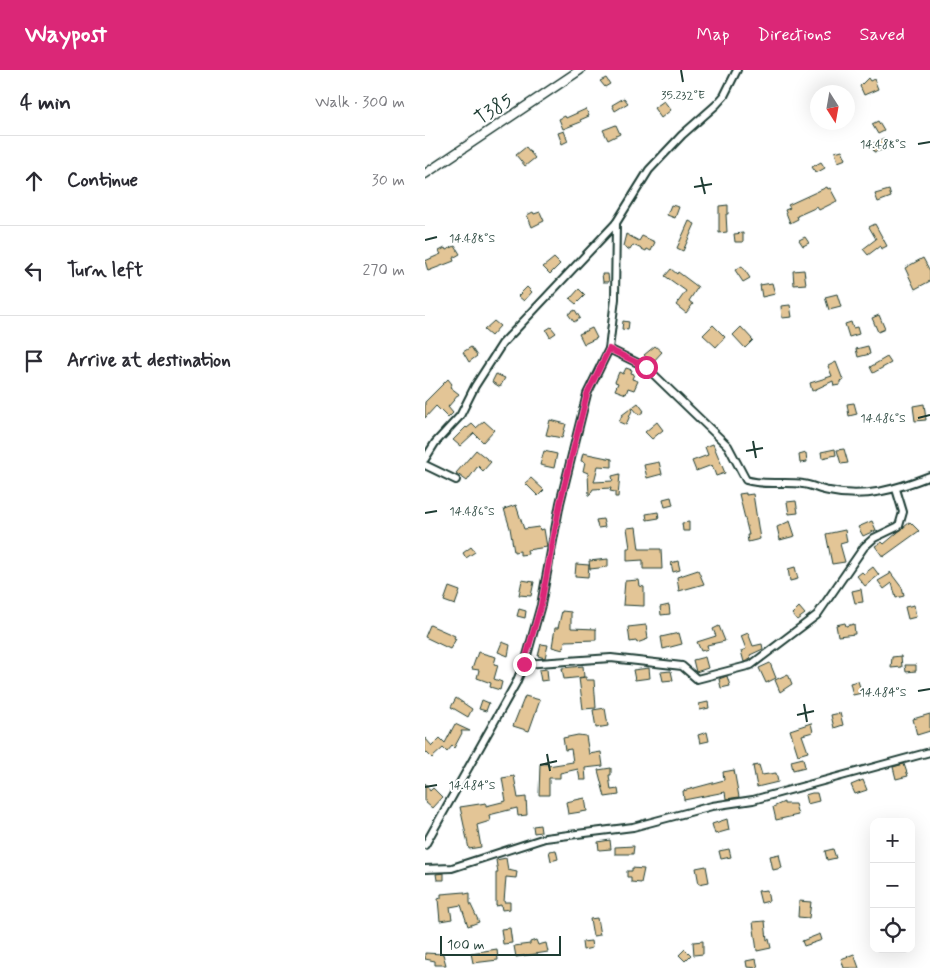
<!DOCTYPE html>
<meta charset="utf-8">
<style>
:root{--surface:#fff;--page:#f7f7f7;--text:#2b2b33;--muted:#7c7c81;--line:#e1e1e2;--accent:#db2777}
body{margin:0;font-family:Mynerve,sans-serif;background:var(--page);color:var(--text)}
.controls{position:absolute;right:15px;bottom:15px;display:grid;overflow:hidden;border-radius:10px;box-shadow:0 5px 20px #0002}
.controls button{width:45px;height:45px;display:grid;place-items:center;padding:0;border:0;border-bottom:1px solid var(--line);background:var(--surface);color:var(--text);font:25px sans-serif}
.compass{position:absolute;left:385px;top:15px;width:45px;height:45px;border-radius:50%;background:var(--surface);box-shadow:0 5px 20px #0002;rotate:169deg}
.scale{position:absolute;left:15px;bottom:12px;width:121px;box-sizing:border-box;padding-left:5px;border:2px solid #1f3d34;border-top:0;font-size:14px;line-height:18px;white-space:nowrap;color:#1f3d34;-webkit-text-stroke:4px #fff;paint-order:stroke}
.stop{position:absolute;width:15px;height:15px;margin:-11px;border:4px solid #db2777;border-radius:50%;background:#fff}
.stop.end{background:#db2777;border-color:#fff;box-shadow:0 1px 5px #0008}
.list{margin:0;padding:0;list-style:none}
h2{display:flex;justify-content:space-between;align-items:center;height:65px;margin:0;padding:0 20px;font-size:21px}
h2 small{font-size:16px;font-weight:400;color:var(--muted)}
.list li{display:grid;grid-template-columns:32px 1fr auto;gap:15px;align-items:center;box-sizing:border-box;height:90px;padding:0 20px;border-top:1px solid var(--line)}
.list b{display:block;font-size:19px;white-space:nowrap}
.list em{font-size:16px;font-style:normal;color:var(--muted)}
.icon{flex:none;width:28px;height:28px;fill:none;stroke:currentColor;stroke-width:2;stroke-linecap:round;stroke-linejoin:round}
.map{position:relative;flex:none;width:505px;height:898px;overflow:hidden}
header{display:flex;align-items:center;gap:30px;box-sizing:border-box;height:70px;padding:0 25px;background:var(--accent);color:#fff}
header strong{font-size:24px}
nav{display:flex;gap:28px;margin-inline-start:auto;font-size:18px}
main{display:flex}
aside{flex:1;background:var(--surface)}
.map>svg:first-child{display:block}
.building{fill:#e3c596;stroke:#1f3d34}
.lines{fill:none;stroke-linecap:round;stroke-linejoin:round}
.minor-casing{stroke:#1f3d34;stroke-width:10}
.tertiary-casing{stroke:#1f3d34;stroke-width:11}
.minor{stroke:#fff;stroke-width:6}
.tertiary{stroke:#fff;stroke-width:8}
.route{stroke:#db2777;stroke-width:6}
.ticks{fill:none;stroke:#1f3d34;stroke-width:2}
.labels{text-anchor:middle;stroke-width:4;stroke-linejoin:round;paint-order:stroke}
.street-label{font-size:19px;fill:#1f3d34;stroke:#fff}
.ticks-label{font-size:12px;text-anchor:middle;fill:#1f3d34;stroke:#fff;stroke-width:4;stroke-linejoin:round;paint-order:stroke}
</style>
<header>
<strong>Waypost</strong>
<nav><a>Map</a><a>Directions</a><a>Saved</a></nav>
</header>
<main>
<aside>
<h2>4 min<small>Walk · 300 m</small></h2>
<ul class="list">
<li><svg class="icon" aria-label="ahead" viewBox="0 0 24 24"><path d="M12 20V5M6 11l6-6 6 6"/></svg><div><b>Continue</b></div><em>30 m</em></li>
<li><svg class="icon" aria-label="left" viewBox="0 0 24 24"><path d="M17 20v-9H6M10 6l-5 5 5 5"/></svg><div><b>Turn left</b></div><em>270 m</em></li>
<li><svg class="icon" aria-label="arrive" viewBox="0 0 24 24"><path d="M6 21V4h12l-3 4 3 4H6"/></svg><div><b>Arrive at destination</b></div></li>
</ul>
</aside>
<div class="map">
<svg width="505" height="898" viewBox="0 0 505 898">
<rect width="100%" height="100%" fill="#fff"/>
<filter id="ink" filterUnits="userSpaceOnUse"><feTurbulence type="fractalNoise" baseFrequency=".02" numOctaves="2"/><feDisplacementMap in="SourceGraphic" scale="10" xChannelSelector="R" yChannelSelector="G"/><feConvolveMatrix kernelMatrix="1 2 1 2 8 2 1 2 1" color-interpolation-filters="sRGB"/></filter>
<g filter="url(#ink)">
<g class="building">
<path d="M181 8 185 14 180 17 175 11Z"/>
<path d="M443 8 445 11 449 9 453 19 439 25 435 16Z"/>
<path d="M199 28 203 33 190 41 187 35Z"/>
<path d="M239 31 246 40 236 48 229 38Z"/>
<path d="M161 39 164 46 155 50 156 52 138 59 134 49 140 46 141 48Z"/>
<path d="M453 51 459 61 453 64 447 54Z"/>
<path d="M191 55 195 64 183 70 178 60Z"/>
<path d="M139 61 143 71 137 74 133 63Z"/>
<path d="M459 68 462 79 449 82 447 74Z"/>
<path d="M101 77 110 88 100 96 91 85Z"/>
<path d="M417 80 421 89 413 92 410 82Z"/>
<path d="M396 92 400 98 391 103 387 97Z"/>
<path d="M402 117 403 119 405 118 412 131 394 140 392 137 372 146 373 149 365 153 360 140 365 138 363 135Z"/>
<path d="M464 120 466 127 453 132 450 124Z"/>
<path d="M246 135 254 137 250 148 242 145Z"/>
<path d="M303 135V144H301L302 162 294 163V136Z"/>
<path d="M108 142 109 144 115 142 119 151 107 157 102 145Z"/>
<path d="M264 151 270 154 258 181 252 178Z"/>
<path d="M450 154 462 176 456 179 455 176 443 185 438 179 451 169 444 157Z"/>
<path d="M318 163V172H310L309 164Z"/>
<path d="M201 164 214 171 217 166 230 172 226 181 222 179 221 181 208 175 205 180 198 176Z"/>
<path d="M380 167 384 173 378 176 374 170Z"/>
<path d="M30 176 35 184 28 188 29 191 3 201 0 191 16 184 14 181 20 178 21 180Z"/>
<path d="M129 188 135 194 125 204 118 197Z"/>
<path d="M498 188 505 201V211L490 219 480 198Z"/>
<path d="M317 196 325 208 318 212 310 200Z"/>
<path d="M246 199 252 204 253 202 273 217 264 231 268 234 261 243 251 235 261 221 240 206Z"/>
<path d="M379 200 381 214 369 215 368 201Z"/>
<path d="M177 204H183L184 212H178Z"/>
<path d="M347 213 350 224 337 227 335 215Z"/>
<path d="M102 217 107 222 99 231 93 226Z"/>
<path d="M154 219 160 225 151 234 145 229Z"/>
<path d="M412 224 416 237 404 240 400 227Z"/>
<path d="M365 235 367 247 357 248 356 236Z"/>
<path d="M150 240 155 248 149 252 143 244Z"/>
<path d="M454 245 460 259 453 262 447 248Z"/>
<path d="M69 251 75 256 66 266 59 260Z"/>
<path d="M198 251 204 252 203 260 197 259Z"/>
<path d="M426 252 428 258 432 257 434 264 424 267 420 254Z"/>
<path d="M288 255 300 267 291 277 278 265Z"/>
<path d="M126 257 131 263 125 267 121 260Z"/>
<path d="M316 257 328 270 320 278 308 265Z"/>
<path d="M167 258 172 268 159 274 154 264Z"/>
<path d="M230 276 237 282 227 293 219 285Z"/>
<path d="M443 276 445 284 433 287 431 279Z"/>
<path d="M46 277 52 286 44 292 38 282Z"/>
<path d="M462 287 466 293 448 303 445 297Z"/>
<path d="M411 292 418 310 415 311V315L409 316 408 311 387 321 385 313 407 306 403 296Z"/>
<path d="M201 298 207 300 206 303 209 304 207 309 213 311 209 320 203 318 201 324 190 320 193 313 190 312 194 302 198 304Z"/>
<path d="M71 304 80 308 75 317 67 312Z"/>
<path d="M23 309 27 314 25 317 34 324 23 337 28 343 23 348 11 336 0 348V332Z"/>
<path d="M213 333 219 341 214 345 208 338 201 355 194 352 197 345Z"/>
<path d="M429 333 432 344 424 346 422 334Z"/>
<path d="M499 334 501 350 490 351 488 336Z"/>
<path d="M125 350 141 354 137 368 121 365Z"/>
<path d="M59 351 69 360 58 372 49 363 35 376 28 370 41 357 42 358 47 354 51 358Z"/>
<path d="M232 352 238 360 227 369 220 362Z"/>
<path d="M288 374 300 403 291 406 287 395 271 401 267 391 283 385 280 377Z"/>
<path d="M410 379 411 385 397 388 396 382Z"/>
<path d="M419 379 423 393 416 394 412 380Z"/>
<path d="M51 380 66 392 58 401 53 396 42 411 31 403Z"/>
<path d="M119 381 132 384 129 398 115 395Z"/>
<path d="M158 383 187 389V397L173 396 169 412 188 411 187 406 195 404 193 427H190V422L185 421 186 418 168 419 164 426 163 403 158 401 160 392 156 391Z"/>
<path d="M381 383 382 392 375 393 374 385Z"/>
<path d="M234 392 237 404 222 408 219 395Z"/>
<path d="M106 408 119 420 113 426 100 413Z"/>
<path d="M321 423V425L328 424 335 469 323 472 322 465H324L314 424Z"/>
<path d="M246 427 248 435 240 437 238 429Z"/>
<path d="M371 431 373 443 364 444 362 432Z"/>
<path d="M91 435 99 459 114 457 115 460 119 459 122 477 102 480 103 484 95 485V481L89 482 85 458 79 439Z"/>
<path d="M233 442 234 448 222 450 221 444Z"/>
<path d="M178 449 180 457 173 458 171 450Z"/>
<path d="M365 451 370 466 355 470 352 457Z"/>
<path d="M447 451 451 460 438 466 433 457Z"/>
<path d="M264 452V461H258L257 453Z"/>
<path d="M485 452 494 461 458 487 450 476 457 472 459 474Z"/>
<path d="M211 457 214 479H236L237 499H218V490L202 491V478H205L202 458Z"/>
<path d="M420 460 422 472 415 474 420 492 407 494 401 464Z"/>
<path d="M46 477 50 482 41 488 38 483Z"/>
<path d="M183 489V497L165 499 164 491Z"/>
<path d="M253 491 255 500 248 502 246 493Z"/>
<path d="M151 494 164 495 163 507 150 506Z"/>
<path d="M370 497 373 509 365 511 363 499Z"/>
<path d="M448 497 454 505 440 516 432 506 437 502 439 504Z"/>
<path d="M273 500 279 514 254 521 252 507Z"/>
<path d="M465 502 477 518 479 526 471 528 467 513 459 519 453 511 465 504Z"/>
<path d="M97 510 109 512 106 526 94 525Z"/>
<path d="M214 510 215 516 219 517V536L198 535 200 511Z"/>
<path d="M24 517 35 521 30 535 19 531Z"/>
<path d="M436 519 438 532 430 533 427 521Z"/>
<path d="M244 535 245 544 236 545 235 537Z"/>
<path d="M489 535 491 547 483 549 480 537Z"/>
<path d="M374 537 380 544 372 550 367 544Z"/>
<path d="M94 539 101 541 100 548 92 546Z"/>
<path d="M137 541 146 542V558L171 559V570L140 571 138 580 127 577 130 558H133Z"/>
<path d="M420 553 421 556 429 554 430 564 413 566 411 555Z"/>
<path d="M5 555 30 566 29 568 31 569 25 579 0 567Z"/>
<path d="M221 555 223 569 212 573 211 571 205 572 203 557Z"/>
<path d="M294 556 300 571 282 575 283 579 276 581 272 572 291 566 288 559Z"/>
<path d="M254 563 257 574 238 579 236 567Z"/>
<path d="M323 563 328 576 337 574 338 579 325 585 326 589 319 592 316 581 321 579 316 566Z"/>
<path d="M77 572 85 575 83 586 73 582Z"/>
<path d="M116 574 123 575 120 588 113 586Z"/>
<path d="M53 582 71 587 69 594 73 595 69 609 77 612 75 620 65 617 66 613 52 608 54 600 47 599Z"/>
<path d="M476 586 477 597 466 598 467 587Z"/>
<path d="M280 587 283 598 271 602 268 590Z"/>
<path d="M345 593 351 608 341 613 334 598Z"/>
<path d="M480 595H491V601L481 602Z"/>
<path d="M158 596 159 607 139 609 137 598Z"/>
<path d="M224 598 225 608 210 610 208 600Z"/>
<path d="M122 599 123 610 116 611 114 600Z"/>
<path d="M246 601 248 610 238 611 236 602Z"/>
<path d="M363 604 367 614 355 622 350 610Z"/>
<path d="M302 606 305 616 296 618 294 609Z"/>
<path d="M161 607V610H169L171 638 158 639 154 608Z"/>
<path d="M433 611 437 623 428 625 425 613Z"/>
<path d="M100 626 115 630 104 661 88 656Z"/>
<path d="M31 628 47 639 43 647 26 637Z"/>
<path d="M57 630 64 633 61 641 54 639Z"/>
<path d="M283 632 284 638 275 640 274 634Z"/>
<path d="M180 638 183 656 171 658 168 640Z"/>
<path d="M415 643 418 655 409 658 406 645Z"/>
<path d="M505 644V661L492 665 488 649Z"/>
<path d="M386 653 388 662 377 665 383 682 373 685 365 660Z"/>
<path d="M30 654 45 661H36L37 663 29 678 27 676 22 682 18 678 7 688 0 681V668L7 676 15 668 20 673Z"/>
<path d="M282 662 284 671 275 673 273 665Z"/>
<path d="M153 665 161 666 164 684 176 682 178 696 160 698 161 710H155L153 699 135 703V708H124V725H114L115 694H123V696L148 692 146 679 140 680 138 668Z"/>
<path d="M378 688 380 697 368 700 366 691Z"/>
<path d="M479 694 483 706 471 709 468 697Z"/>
<path d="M334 695 337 705 351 703 353 712 332 717 328 696Z"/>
<path d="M186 698V705H184L186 720 193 719 194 725 180 727 173 700Z"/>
<path d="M309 700 314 727 301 729 300 722 259 730 258 721 299 710 298 702Z"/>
<path d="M89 706 93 728 101 727 102 745 93 746 92 738 64 745 65 751 52 755 56 777 44 779 35 737 61 733V736L81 731 77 708Z"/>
<path d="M438 710 442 720 430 724 426 715Z"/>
<path d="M0 713 5 721 8 718 17 727 7 738 0 732Z"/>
<path d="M387 723H392L394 731 382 734 380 725Z"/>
<path d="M160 728 162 741 143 744 141 732Z"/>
<path d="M359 732V734H370L373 745 351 750 348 737Z"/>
<path d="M302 749 304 760 290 764 287 754Z"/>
<path d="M115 755 116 762 109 763 108 756Z"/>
<path d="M185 770 186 779 174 780 173 772Z"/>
<path d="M209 776 208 784H190V777Z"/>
<path d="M304 779 306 787 296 789 294 781Z"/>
<path d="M408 779 411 788 402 790 400 781Z"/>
<path d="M131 780 133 789 126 791 124 781Z"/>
<path d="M354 784 357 798 348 800 345 786Z"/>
<path d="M81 788 83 800 92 802 91 808 81 807 79 832H85V839L77 840 76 835 71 836V803H73L71 790Z"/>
<path d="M281 796 284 812 274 814 271 798Z"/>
<path d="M207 798 219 799 216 813 206 812V807H202V801H207Z"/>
<path d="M19 803V810H12L11 804Z"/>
<path d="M342 820 344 831 336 833 333 821Z"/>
<path d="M40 822V824L45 823V833L54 852 43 856 36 835 25 837 27 849 15 851 13 829 16 828V824Z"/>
<path d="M374 831 386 832 384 848 373 847Z"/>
<path d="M172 848 175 865 168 866 165 849Z"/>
<path d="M340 851 342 870 344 869 346 878 332 881 328 852Z"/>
<path d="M85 858 87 873 78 874 76 859Z"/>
<path d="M395 864 397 870 379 876 377 871Z"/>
<path d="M111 870 113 875 121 873 123 882 91 887 89 876 105 874V872Z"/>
<path d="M166 871 167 878 158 880 157 872Z"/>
<path d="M278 871V884L269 885 268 872Z"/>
<path d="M72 879 73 890 48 893 46 883Z"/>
<path d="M260 879 266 885 260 891 254 885Z"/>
<path d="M0 883 18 884 21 895H10V891L0 889Z"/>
<path d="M429 884 434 898H419L416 889Z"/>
<path d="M331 889 333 898 322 897 321 891Z"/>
</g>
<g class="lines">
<g class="minor-casing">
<g id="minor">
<path d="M191 153 190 229 184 279 221 297 303 376 321 410C340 416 358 411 378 414 387 415 395 420 404 421 440 429 472 419 505 406"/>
<path d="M0 389 10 373 35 346 50 316 77 274 191 153 224 100 257 65 291 35 299 26 312 0"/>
<path d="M0 395 31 410"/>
<path d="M99 594 186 588 257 596 272 609 326 595 392 545 439 477 449 468 474 456 478 442 471 419"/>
<path d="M0 775 91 613 101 589 116 535 135 433 162 324 184 279"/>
<path d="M0 799 27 798 120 768 208 757 287 736 328 730 505 682"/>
</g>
</g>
<g class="tertiary-casing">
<path id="tertiary" d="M0 104 155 0"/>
</g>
<use href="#minor" class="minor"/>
<use href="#tertiary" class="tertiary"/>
</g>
</g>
<g class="lines" filter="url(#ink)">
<path class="route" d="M99 594 116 535 135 433 162 324 184 279 221 297"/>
</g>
<path class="ticks" d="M256 0 258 12M493 74 505 72M276 107 280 124M269 117 287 114M0 170 12 167M493 348 505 345M328 371 331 388M321 381 338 378M0 443 12 441M493 621 505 619M379 634 382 652M372 645 389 641M122 684 125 701M115 695 132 691M0 717 12 715"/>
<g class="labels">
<g class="street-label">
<text transform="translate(68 38) rotate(-33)" y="7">T385</text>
</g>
</g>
<g class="ticks-label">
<text x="258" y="29">35.232°E</text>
<text x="458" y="78">14.488°S</text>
<text x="47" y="172">14.488°S</text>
<text x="458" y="352">14.486°S</text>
<text x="47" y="445">14.486°S</text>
<text x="458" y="626">14.484°S</text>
<text x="47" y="719">14.484°S</text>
</g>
</svg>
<div class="controls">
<button>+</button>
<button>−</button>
<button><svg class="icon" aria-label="locate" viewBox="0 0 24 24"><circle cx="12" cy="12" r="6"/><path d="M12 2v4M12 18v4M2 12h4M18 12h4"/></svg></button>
</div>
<svg class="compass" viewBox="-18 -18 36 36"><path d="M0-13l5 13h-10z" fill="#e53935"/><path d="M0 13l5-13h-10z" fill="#7c7c81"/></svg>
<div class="scale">100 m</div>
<div class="stop" style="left:221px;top:297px"></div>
<div class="stop end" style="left:99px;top:594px"></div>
</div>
</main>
